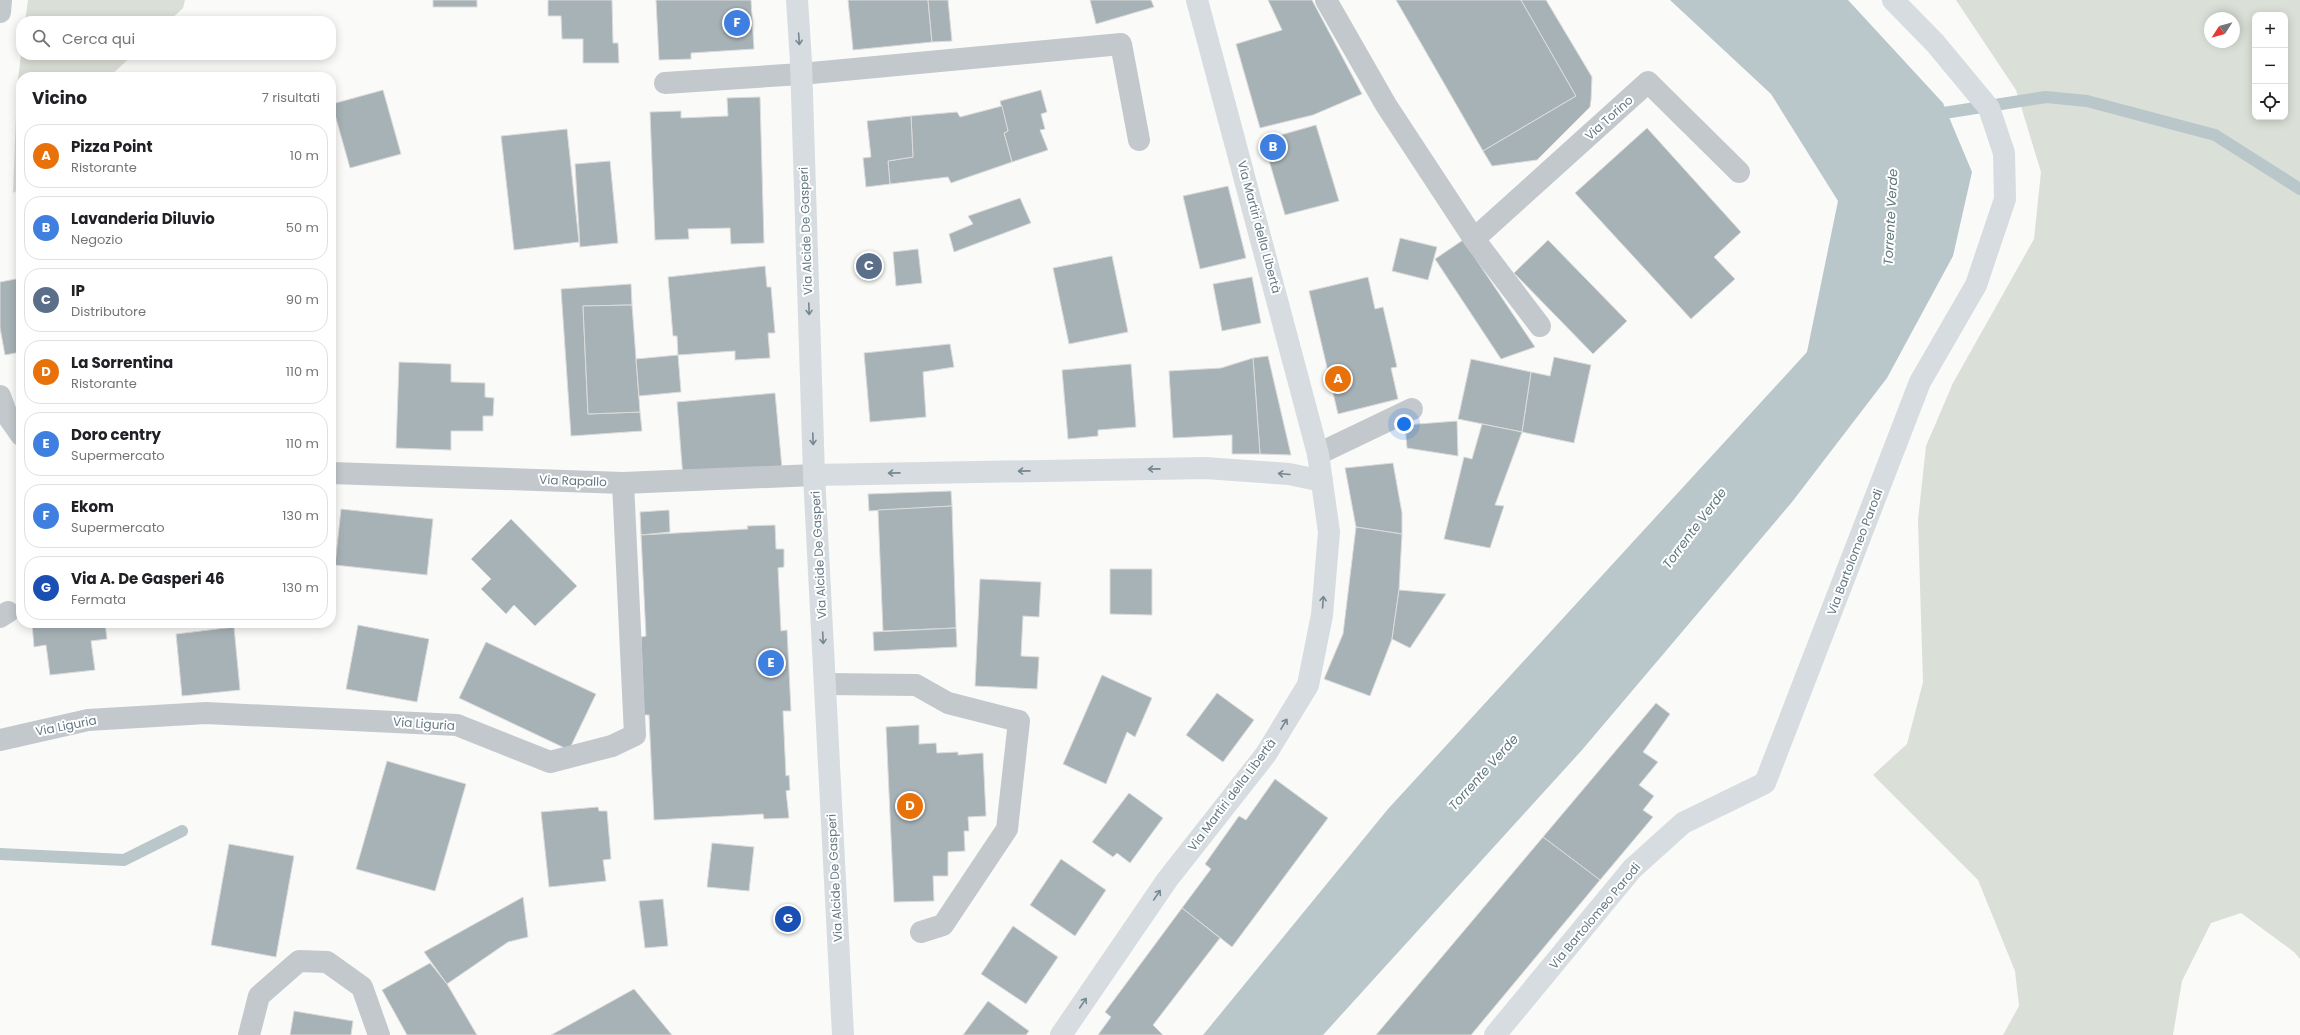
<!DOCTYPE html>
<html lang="it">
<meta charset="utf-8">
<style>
:root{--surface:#fff;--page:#f6f6f6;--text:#202124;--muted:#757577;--line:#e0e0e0;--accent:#b45309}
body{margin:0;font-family:Poppins,sans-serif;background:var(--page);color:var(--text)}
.controls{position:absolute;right:12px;top:12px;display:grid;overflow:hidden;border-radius:8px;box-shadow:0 2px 10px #0003}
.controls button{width:36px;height:36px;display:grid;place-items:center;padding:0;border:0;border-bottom:1px solid var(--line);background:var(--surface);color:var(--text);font:20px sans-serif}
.compass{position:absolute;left:2204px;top:12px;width:36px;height:36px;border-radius:50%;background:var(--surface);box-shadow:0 2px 10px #0003;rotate:234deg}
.you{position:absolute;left:1404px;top:424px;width:14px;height:14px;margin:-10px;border:3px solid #fff;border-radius:50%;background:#1a73e8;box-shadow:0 0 0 6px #1a73e833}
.badge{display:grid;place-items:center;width:26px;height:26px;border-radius:50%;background:var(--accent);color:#fff;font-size:13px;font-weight:700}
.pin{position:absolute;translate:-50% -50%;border:2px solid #fff;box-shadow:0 1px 4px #0006}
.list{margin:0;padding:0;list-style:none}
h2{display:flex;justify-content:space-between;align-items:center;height:52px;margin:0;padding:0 16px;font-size:17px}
h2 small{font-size:13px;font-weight:400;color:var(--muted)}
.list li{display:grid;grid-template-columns:26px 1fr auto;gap:12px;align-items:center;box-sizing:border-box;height:64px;margin:0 8px 8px;padding:0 8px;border:1px solid var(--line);border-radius:16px}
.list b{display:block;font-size:15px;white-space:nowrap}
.list p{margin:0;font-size:13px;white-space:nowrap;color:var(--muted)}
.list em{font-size:13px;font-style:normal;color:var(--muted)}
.icon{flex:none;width:22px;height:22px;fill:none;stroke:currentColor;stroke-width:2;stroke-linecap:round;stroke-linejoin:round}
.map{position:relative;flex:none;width:2300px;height:1035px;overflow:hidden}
.search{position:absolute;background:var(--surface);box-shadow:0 2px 10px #0003;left:16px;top:16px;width:320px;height:44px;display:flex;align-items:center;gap:10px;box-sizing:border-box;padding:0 14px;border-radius:16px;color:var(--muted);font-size:15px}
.panel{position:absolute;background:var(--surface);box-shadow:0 2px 10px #0003;left:16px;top:72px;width:320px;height:556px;border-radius:16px}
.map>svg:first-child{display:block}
.green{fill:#dadfd7;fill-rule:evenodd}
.water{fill:#b9c7ca}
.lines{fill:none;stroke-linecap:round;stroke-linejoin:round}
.stream{stroke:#b9c7ca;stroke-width:12}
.building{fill:#a7b2b7;stroke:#dcdcda}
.street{stroke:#c3c8cc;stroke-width:22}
.secondary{stroke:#d6dcdf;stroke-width:22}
.oneway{stroke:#758791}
.labels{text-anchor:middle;stroke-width:4;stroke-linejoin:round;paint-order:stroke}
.street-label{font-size:12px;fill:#647883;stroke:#fff}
.water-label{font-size:13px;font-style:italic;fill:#5f777c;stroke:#fff}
</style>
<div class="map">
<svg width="2300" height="1035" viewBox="0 0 2300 1035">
<rect width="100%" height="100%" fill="#fafaf8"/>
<g class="green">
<path d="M28 0H185L183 8 169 21H25Z"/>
<path d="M1956 0H2300V959L2294 952 2241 913 2211 923 2182 981 2173 1035H2003L2019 1006 2015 971 1978 880 1873 775 1907 744 1923 682 1918 520 1926 446 1953 383 2034 239 2041 172 2016 90ZM2255 15H2285V117H2255ZM2210 18H2234V42H2210Z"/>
<path d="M21 55H133L109 77H21V188L13 193 17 88Z"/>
</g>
<path class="water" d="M1670 0H1848L1943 103 1972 172 1953 256 1887 378 1792 502 1582 750 1323 1035H1203L1388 809 1807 352 1838 201 1771 94Z"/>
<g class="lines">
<g class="stream">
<path d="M1931 115 2046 97 2087 101 2215 135 2300 189"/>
<path d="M0 854 124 860 182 831"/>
</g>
</g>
<g class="building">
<rect x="433" y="0" width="44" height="7"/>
<path d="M548 0H612L613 43H618L619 63H583V39H562L561 16H548Z"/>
<path d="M656 0H751L754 49 691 53V59L659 60Z"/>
<path d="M848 0H928L932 42 853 50Z"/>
<path d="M928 0H948L952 41 932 42Z"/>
<path d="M1090 0H1151L1154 7 1096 24Z"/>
<path d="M1268 0H1312L1362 94 1313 115 1260 128 1236 44 1282 30Z"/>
<path d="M1396 0H1521L1576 96 1483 151Z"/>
<path d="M1521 0H1546L1592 77 1591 100 1590 107 1537 160 1492 166 1483 151 1576 96Z"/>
<path d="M383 90 401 154 350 168 332 104Z"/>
<path d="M1041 90 1047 112 1041 114 1045 129 1040 130 1048 150 1012 162 1004 133 1008 131 1000 101Z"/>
<path d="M760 97 764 243 731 244 730 228 688 229 689 239 655 240 650 112 681 111V118L728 116 727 98Z"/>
<path d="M1002 106 1008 131 1004 133 1012 162 951 183 948 177 890 184 888 161 913 157 911 116 957 112 960 117Z"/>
<path d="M911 116 913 157 888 161 890 184 866 187 863 158 871 157 867 121Z"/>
<path d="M1316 125 1339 201 1285 215 1263 140Z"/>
<path d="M1647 128 1741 232 1714 257 1735 279 1691 319 1575 193Z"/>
<path d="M567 129 579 242 514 250 501 136Z"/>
<path d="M610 161 618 243 580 247 575 164Z"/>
<path d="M1228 186 1246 258 1200 269 1183 196Z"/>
<path d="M1020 198 1031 223 954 252 949 234 973 224 968 216Z"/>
<path d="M1400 238 1437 247 1428 280 1392 271Z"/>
<path d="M1463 240 1535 347 1501 359 1435 259Z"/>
<path d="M1548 240 1627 321 1593 354 1514 273Z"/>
<path d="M918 249 922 283 896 286 893 252Z"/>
<path d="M1112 256 1128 332 1069 344 1053 268Z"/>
<path d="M765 266 767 287H771L775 333H768L770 358 735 360V351L678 355 677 336H673L668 277Z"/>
<path d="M1252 277 1261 323 1222 331 1213 284Z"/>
<path d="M1368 277 1375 309 1383 307 1397 367 1391 368 1398 399 1338 414 1309 291Z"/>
<path d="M21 278V352L5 355 0 328V282Z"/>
<path d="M631 284 632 305 583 306 588 414 640 412 642 431 571 436 561 289Z"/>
<path d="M632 305 640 412 588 414 583 306Z"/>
<path d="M950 344 954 367 923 372 926 417 870 422 864 353Z"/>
<path d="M678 355 681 392 639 396 636 359Z"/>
<path d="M1268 356 1291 455 1260 454 1253 358Z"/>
<path d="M1554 357 1591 365 1574 443 1522 432 1531 372 1550 376Z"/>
<path d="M1253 358 1260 454H1232V435L1173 438 1169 371 1221 368Z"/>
<path d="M1471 359 1531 372 1522 432 1458 419Z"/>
<path d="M399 362 451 364V382L485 383V397L494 398 493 416H483V431H451V450L396 448Z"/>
<path d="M1131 364 1136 427 1098 430V436L1068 439 1062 370Z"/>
<path d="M775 393 782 468 683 478 677 402Z"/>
<path d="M1457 421 1458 456 1407 448 1405 425Z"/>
<path d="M1482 424 1522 432 1495 505 1504 506 1490 548 1444 539 1464 457 1472 459Z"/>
<path d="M1393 463 1402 513V534L1356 527 1345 468Z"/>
<path d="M951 491 952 506 869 511 868 494Z"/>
<path d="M952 506 956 628 883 631 878 510Z"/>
<path d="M341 509 433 519 427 575 335 565Z"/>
<path d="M669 510 670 532 641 535 640 512Z"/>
<path d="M511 519 577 586 535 626 514 605 506 614 481 589 491 579 471 559Z"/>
<path d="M775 525 776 549H784V567L778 568 781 631 787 630 791 711H783L786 776 789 775 790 790 786 791 789 818 764 819 763 814 654 820 649 715H644L641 637 646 636 641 535 748 529 747 526Z"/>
<path d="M1356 527 1402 534 1399 590 1392 639 1370 696 1324 679 1343 634Z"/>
<path d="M1110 569H1152V615L1110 614Z"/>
<path d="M980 579 1041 582 1039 617 1023 616 1021 656 1039 657 1037 689 975 686Z"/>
<path d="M1399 590 1446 594 1410 648 1392 639Z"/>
<path d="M32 623H105L107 639 91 641 95 670 50 675 46 645 34 647Z"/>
<path d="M358 625 429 639 417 702 346 689Z"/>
<path d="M234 627 240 690 182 696 176 634Z"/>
<path d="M956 628 957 647 874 651 873 632Z"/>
<path d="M486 642 596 694 569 750 459 698Z"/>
<path d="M1102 675 1152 698 1135 737 1127 732 1106 784 1063 764Z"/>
<path d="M1217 693 1254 720 1223 762 1186 735Z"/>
<path d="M1656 703 1670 714 1643 752 1658 762 1639 785 1654 796 1643 810 1653 817 1600 880 1543 837Z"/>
<path d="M919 725V744L936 743 937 753 958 752V755L983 753 986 816 968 817 969 831H964L965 851 948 852V876H933L934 901 894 902 886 727Z"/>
<path d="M387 761 466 784 435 891 356 869Z"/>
<path d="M1275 779 1328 818 1232 947 1182 908 1211 869 1205 864 1239 816 1246 820Z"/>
<path d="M1129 793 1163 818 1130 863 1117 853 1113 857 1092 842Z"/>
<path d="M598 807 599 811H607L611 859 603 860 606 881 549 887 541 812Z"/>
<path d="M1543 837 1600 880 1471 1035H1376Z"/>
<path d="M712 843 754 847 749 891 707 887Z"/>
<path d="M229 844 294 856 276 957 211 945Z"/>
<path d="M1061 859 1106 890 1075 936 1030 905Z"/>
<path d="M523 897 528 937 508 942 447 984 424 952Z"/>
<path d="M663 899 668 946 645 948 639 901Z"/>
<path d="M1182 908 1220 938 1153 1025 1163 1035H1098L1111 1017 1105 1012Z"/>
<path d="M1013 926 1058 957 1026 1004 981 974Z"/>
<path d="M430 963 447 984 477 1035H407L382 990Z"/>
<path d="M634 989 672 1035H551Z"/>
<path d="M988 1001 1029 1031 1026 1035H963Z"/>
<path d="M294 1011 353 1021 351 1035H290Z"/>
</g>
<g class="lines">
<g class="street">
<path d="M1326 0 1386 105 1474 239 1540 326"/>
<path d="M0 12 1 0"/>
<path d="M665 83 801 74 1121 44 1139 140"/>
<path d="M1474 239 1648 82 1739 172"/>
<path d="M0 396 7 415 21 435"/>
<path d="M1318 454 1412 409"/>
<path d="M331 473 623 483 814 475"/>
<path d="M0 617 8 612"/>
<path d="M826 684 916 685 948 703 1019 721 1007 829 943 925 921 932"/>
<path d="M0 740 88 720 206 713 457 725 550 762 612 746 635 735 623 483"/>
<path d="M249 1035 259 996 299 961 327 962 362 987 379 1035"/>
</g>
<g class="secondary">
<path d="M797 0 801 62 814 475 843 1035"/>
<path d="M814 475 1205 468 1289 474 1322 481"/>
<path d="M1061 1035 1167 880 1266 754 1308 685 1322 615 1329 532 1318 454 1197 0"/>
<path d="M1495 1035 1632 869 1683 823 1765 783 1920 382 1976 285 2005 199 2004 153 1989 108 1935 43 1893 0"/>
</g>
</g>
<defs><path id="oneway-shaft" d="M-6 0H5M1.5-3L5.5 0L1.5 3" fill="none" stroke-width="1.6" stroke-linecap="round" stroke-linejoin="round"/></defs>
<g class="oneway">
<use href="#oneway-shaft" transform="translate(799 39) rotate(86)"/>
<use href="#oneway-shaft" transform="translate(809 309) rotate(88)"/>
<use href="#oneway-shaft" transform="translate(813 439) rotate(88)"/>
<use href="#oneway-shaft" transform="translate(1154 469) rotate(179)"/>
<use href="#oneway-shaft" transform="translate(1024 471) rotate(179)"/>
<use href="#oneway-shaft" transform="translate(894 473) rotate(179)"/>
<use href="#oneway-shaft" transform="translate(1284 474) rotate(-175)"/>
<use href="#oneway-shaft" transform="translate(1323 602) rotate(-86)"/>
<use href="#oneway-shaft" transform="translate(823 638) rotate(87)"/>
<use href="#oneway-shaft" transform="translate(1284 724) rotate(-59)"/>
<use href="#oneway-shaft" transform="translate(1157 895) rotate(-56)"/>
<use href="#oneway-shaft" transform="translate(1083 1003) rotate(-56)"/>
</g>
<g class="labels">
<g class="street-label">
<text transform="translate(1609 118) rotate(-42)" y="4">Via Torino</text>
<text transform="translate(1259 227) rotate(75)" y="4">Via Martiri della Libertà</text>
<text transform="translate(806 231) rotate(-92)" y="4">Via Alcide De Gasperi</text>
<text transform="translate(573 481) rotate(2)" y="4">Via Rapallo</text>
<text transform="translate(1855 552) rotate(-69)" y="4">Via Bartolomeo Parodi</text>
<text transform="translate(819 555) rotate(-93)" y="4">Via Alcide De Gasperi</text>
<text transform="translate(424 724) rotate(4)" y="4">Via Liguria</text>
<text transform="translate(66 726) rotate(-11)" y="4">Via Liguria</text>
<text transform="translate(1232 795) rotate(-53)" y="4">Via Martiri della Libertà</text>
<text transform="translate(835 878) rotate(-93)" y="4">Via Alcide De Gasperi</text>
<text transform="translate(1595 916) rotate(-50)" y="4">Via Bartolomeo Parodi</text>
</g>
<g class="water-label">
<text transform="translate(1890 217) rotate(-87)" y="5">Torrente Verde</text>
<text transform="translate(1694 528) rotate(-53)" y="5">Torrente Verde</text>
<text transform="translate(1483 772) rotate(-48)" y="5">Torrente Verde</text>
</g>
</g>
</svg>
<div class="controls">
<button>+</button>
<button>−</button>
<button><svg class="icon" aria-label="locate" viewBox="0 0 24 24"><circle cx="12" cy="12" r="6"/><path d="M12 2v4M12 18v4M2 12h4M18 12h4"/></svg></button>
</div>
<svg class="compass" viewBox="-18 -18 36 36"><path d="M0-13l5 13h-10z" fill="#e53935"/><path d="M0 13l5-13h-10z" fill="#757577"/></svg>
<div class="you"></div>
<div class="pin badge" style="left:1338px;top:379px;background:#e8710a">A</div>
<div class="pin badge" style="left:1273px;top:147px;background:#3f7fe0">B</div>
<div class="pin badge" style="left:869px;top:266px;background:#5c6f8a">C</div>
<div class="pin badge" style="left:910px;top:806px;background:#e8710a">D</div>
<div class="pin badge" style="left:771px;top:663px;background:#3f7fe0">E</div>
<div class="pin badge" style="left:737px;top:23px;background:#3f7fe0">F</div>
<div class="pin badge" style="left:788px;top:919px;background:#1a4fb4">G</div>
<div class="search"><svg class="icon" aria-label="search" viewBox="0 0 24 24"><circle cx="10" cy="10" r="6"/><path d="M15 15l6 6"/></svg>Cerca qui</div>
<section class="panel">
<h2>Vicino<small>7 risultati</small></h2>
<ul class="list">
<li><span class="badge" style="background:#e8710a">A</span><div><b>Pizza Point</b><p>Ristorante</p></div><em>10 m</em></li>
<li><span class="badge" style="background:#3f7fe0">B</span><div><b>Lavanderia Diluvio</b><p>Negozio</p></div><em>50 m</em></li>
<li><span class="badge" style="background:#5c6f8a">C</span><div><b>IP</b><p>Distributore</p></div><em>90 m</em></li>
<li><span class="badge" style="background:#e8710a">D</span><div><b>La Sorrentina</b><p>Ristorante</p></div><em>110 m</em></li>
<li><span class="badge" style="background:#3f7fe0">E</span><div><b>Doro centry</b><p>Supermercato</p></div><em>110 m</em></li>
<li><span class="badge" style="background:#3f7fe0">F</span><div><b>Ekom</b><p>Supermercato</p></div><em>130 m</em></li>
<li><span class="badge" style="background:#1a4fb4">G</span><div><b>Via A. De Gasperi 46</b><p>Fermata</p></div><em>130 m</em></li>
</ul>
</section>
</div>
